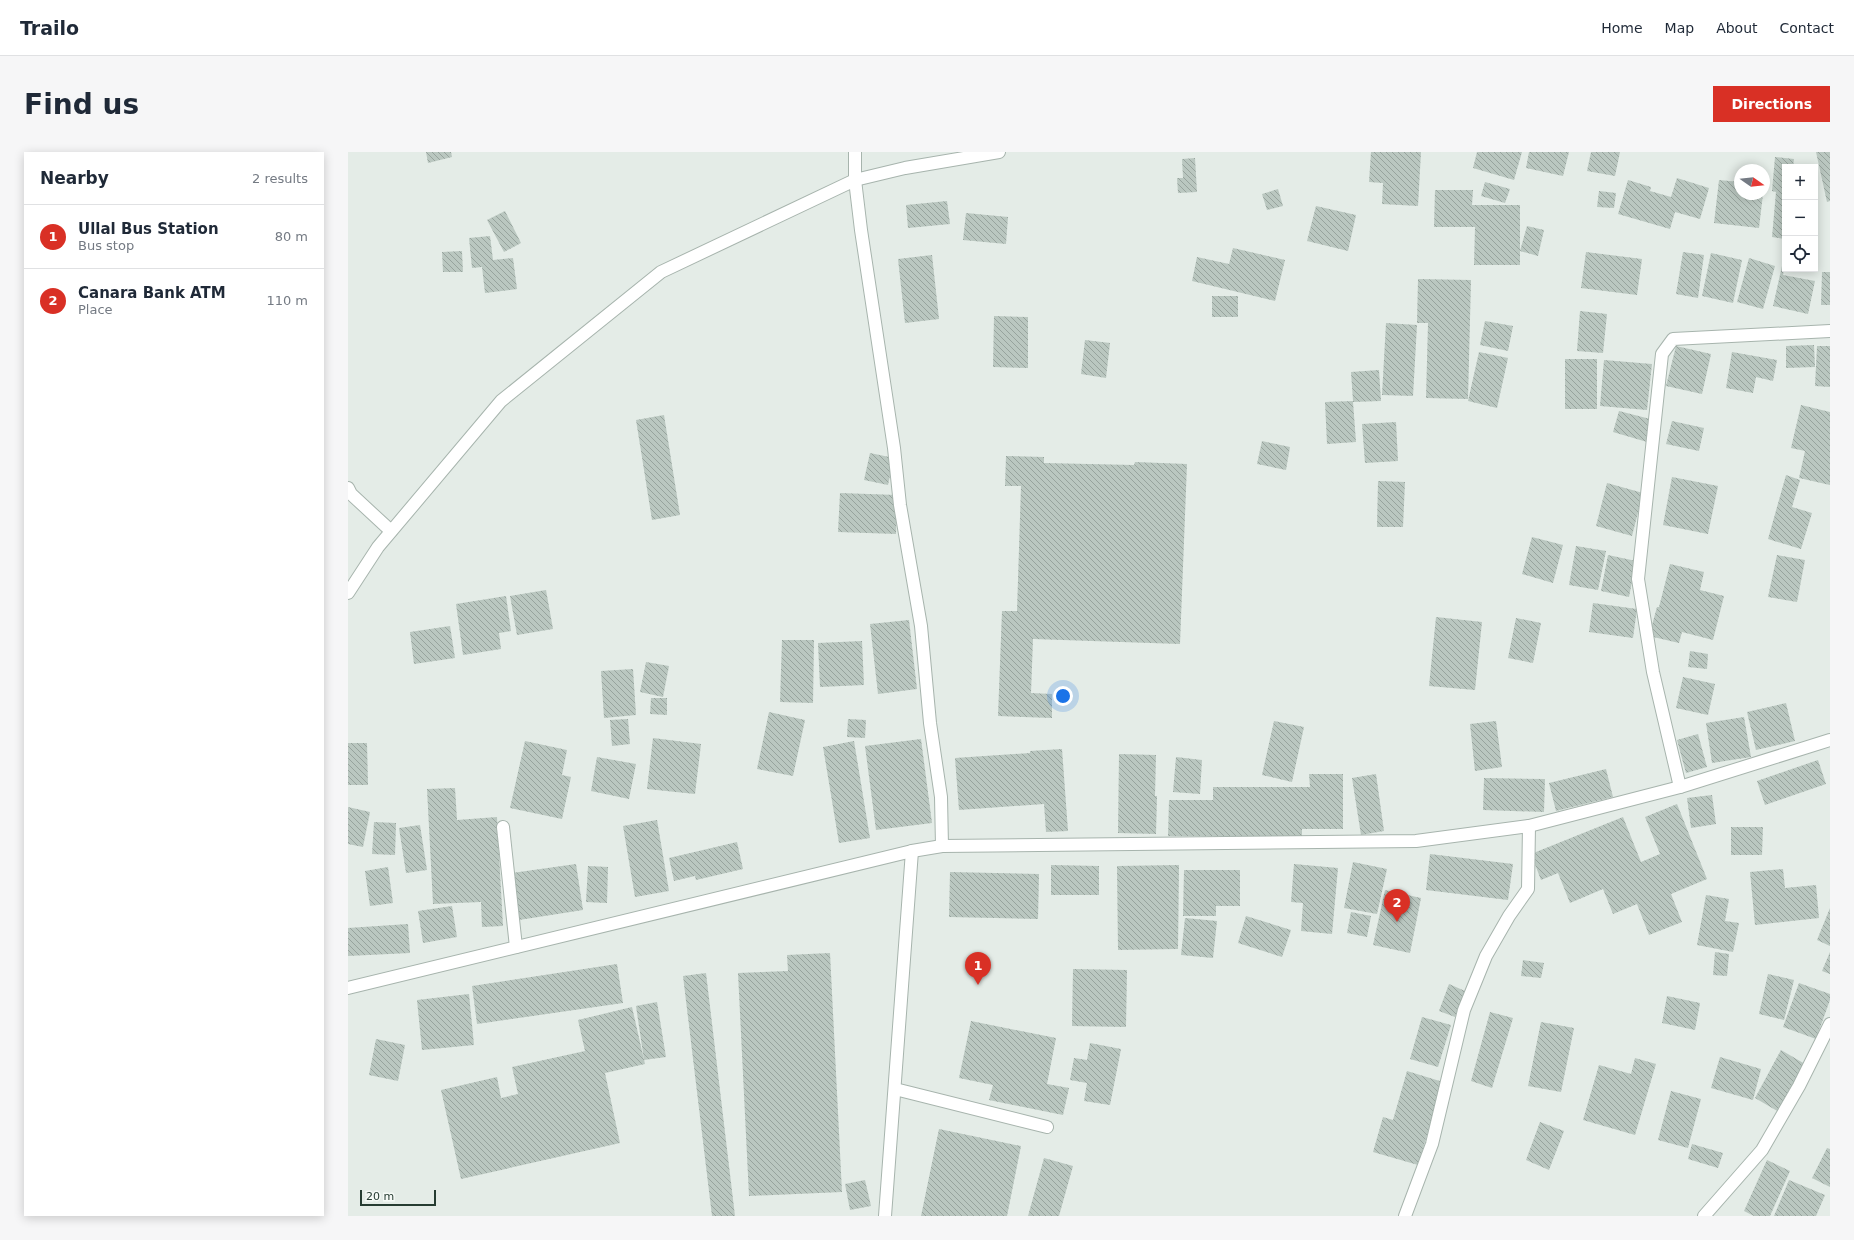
<!DOCTYPE html>
<meta charset="utf-8">
<style>
:root{--surface:#fff;--page:#f6f6f7;--text:#1f2937;--muted:#747a83;--line:#e0e1e3;--accent:#d93025}
body{margin:0;font-family:"DejaVu Sans",sans-serif;background:var(--page);color:var(--text)}
.controls{position:absolute;right:12px;top:12px;display:grid;overflow:hidden;border-radius:0px;box-shadow:0 2px 10px #0003}
.controls button{width:36px;height:36px;display:grid;place-items:center;padding:0;border:0;border-bottom:1px solid var(--line);background:var(--surface);color:var(--text);font:20px sans-serif}
.compass{position:absolute;left:1386px;top:12px;width:36px;height:36px;border-radius:50%;background:var(--surface);box-shadow:0 2px 10px #0003;rotate:104deg}
.scale{position:absolute;left:12px;bottom:10px;width:76px;box-sizing:border-box;padding-left:4px;border:2px solid #263c32;border-top:0;font-size:11px;line-height:14px;white-space:nowrap;color:#263c32;-webkit-text-stroke:3px #f5f9f6;paint-order:stroke}
.you{position:absolute;left:715px;top:544px;width:14px;height:14px;margin:-10px;border:3px solid #fff;border-radius:50%;background:#1a73e8;box-shadow:0 0 0 6px #1a73e833}
.badge{display:grid;place-items:center;width:26px;height:26px;border-radius:50%;background:var(--accent);color:#fff;font-size:13px;font-weight:700}
.pin{position:absolute;translate:-50% -33px;filter:drop-shadow(0 1px 2px #0008)}
.pin::after{content:'';position:absolute;top:21px;width:14px;height:12px;background:inherit;clip-path:polygon(0 0,100% 0,50% 100%)}
.list{margin:0;padding:0;list-style:none}
h2{display:flex;justify-content:space-between;align-items:center;height:52px;margin:0;padding:0 16px;font-size:17px}
h2 small{font-size:13px;font-weight:400;color:var(--muted)}
.list li{display:grid;grid-template-columns:26px 1fr auto;gap:12px;align-items:center;box-sizing:border-box;height:64px;padding:0 16px;border-top:1px solid var(--line)}
.list b{display:block;font-size:15px;white-space:nowrap}
.list p{margin:0;font-size:13px;white-space:nowrap;color:var(--muted)}
.list em{font-size:13px;font-style:normal;color:var(--muted)}
.icon{flex:none;width:22px;height:22px;fill:none;stroke:currentColor;stroke-width:2;stroke-linecap:round;stroke-linejoin:round}
.map{position:relative;flex:none;width:1482px;height:1064px;overflow:hidden;border-radius:0px}
header{display:flex;align-items:center;gap:24px;box-sizing:border-box;height:56px;padding:0 20px;background:var(--surface);border-bottom:1px solid var(--line)}
header strong{font-size:19px}
nav{display:flex;gap:22px;margin-inline-start:auto;font-size:14px}
.intro{display:flex;align-items:center;justify-content:space-between;box-sizing:border-box;height:96px;padding:0 24px}
h1{margin:0;font-size:28px}
.button{padding:10px 18px;border-radius:0px;background:var(--accent);color:#fff;font-size:14px;font-weight:700}
main{display:flex;gap:24px;padding:0 24px}
aside{flex:1;background:var(--surface);border-radius:0px;box-shadow:0 2px 10px #0003}
.map>svg:first-child{display:block}
.building{fill:url(#building-back-hatch)}
.lines{fill:none;stroke-linecap:round;stroke-linejoin:round}
.service-casing{stroke:#a7b4ad;stroke-width:14}
.minor-casing{stroke:#a7b4ad;stroke-width:14}
.tertiary-casing{stroke:#a7b4ad;stroke-width:14}
.service{stroke:#fff;stroke-width:12}
.minor{stroke:#fff;stroke-width:12}
.tertiary{stroke:#fff;stroke-width:12}
</style>
<header>
<strong>Trailo</strong>
<nav><a>Home</a><a>Map</a><a>About</a><a>Contact</a></nav>
</header>
<div class="intro"><h1>Find us</h1><a class="button">Directions</a></div>
<main>
<aside>
<h2>Nearby<small>2 results</small></h2>
<ul class="list">
<li><span class="badge">1</span><div><b>Ullal Bus Station</b><p>Bus stop</p></div><em>80 m</em></li>
<li><span class="badge">2</span><div><b>Canara Bank ATM</b><p>Place</p></div><em>110 m</em></li>
</ul>
</aside>
<div class="map">
<svg width="1482" height="1064" viewBox="0 0 1482 1064">
<defs>
<pattern id="building-back-hatch" width="6" height="6" patternUnits="userSpaceOnUse"><rect width="6" height="6" fill="#bac7c0"/><path d="M-1 5l2 2M0 0l6 6M5-1l2 2" fill="none" stroke="#97a39d"/></pattern>
</defs>
<rect width="100%" height="100%" fill="#e4ece7"/>
<g class="building">
<path d="M78 0H103L104 5 80 11Z"/>
<path d="M1023 0H1073L1070 54 1034 52 1035 31 1021 30Z"/>
<path d="M1129 0H1174L1166 28 1125 16Z"/>
<path d="M1181 0H1221L1215 24 1178 16Z"/>
<path d="M1243 0H1272L1267 24 1239 19Z"/>
<path d="M1468 0H1482V49L1479 50Z"/>
<path d="M1427 5 1446 7 1445 15H1437V87L1424 85 1428 40 1424 39Z"/>
<path d="M847 6 849 40 830 41 829 26H835L834 7Z"/>
<path d="M1329 26 1361 36 1352 67 1327 60 1322 77 1270 62 1280 28 1303 35 1302 39 1323 45Z"/>
<path d="M1371 28 1392 30V42H1415L1411 76 1366 71Z"/>
<path d="M1137 30 1162 37 1157 51 1133 44Z"/>
<path d="M930 37 935 54 919 58 914 42Z"/>
<path d="M1087 38H1125L1124 53H1172V113H1126L1127 75H1086Z"/>
<path d="M1251 39 1268 41 1266 56 1249 55Z"/>
<path d="M599 49 602 72 560 76 558 53Z"/>
<path d="M968 54 1008 63 1000 99 959 89Z"/>
<path d="M157 59 173 91 156 100 139 68Z"/>
<path d="M618 61 660 65 658 92 615 88Z"/>
<path d="M1179 74 1196 78 1190 104 1172 99Z"/>
<path d="M142 84 145 108 165 106 169 137 137 141 134 115 124 116 121 86Z"/>
<path d="M885 96 937 108 927 149 844 129 849 105 881 112Z"/>
<path d="M114 99 115 120H95L94 100Z"/>
<path d="M1238 100 1294 107 1289 143 1233 136Z"/>
<path d="M1335 100 1356 103 1350 146 1328 142Z"/>
<path d="M1363 101 1394 108 1385 151 1354 144Z"/>
<path d="M584 103 591 167 557 171 550 107Z"/>
<path d="M1436 105H1437V112L1435 123 1467 129 1460 162 1425 154Z"/>
<path d="M1401 106 1427 114 1415 157 1389 150Z"/>
<path d="M1474 120H1482V153H1473Z"/>
<path d="M1070 127 1123 128 1120 247 1078 246 1080 171H1069Z"/>
<rect x="864" y="144" width="26" height="21"/>
<path d="M1232 159 1259 162 1255 201 1229 199Z"/>
<path d="M646 164 680 165V216L645 215Z"/>
<path d="M1137 169 1165 174 1160 199 1132 193Z"/>
<path d="M1038 171 1069 173 1065 244 1034 243Z"/>
<path d="M737 188 762 191 758 226 733 222Z"/>
<path d="M1466 193 1467 215 1438 216V194Z"/>
<path d="M1328 194 1363 202 1354 242 1318 234Z"/>
<path d="M1469 194H1482V235L1467 234Z"/>
<path d="M1131 200 1160 206 1149 256 1120 249Z"/>
<path d="M1384 200 1429 208 1425 229 1408 225 1405 241 1378 236Z"/>
<rect x="1217" y="207" width="32" height="50"/>
<path d="M1256 208 1304 212 1299 258 1252 254Z"/>
<path d="M1031 218 1033 249 1005 250 1008 290 979 292 977 250 1005 249 1003 220Z"/>
<path d="M1453 253 1482 260V333L1451 326 1457 299 1443 296Z"/>
<path d="M1271 259 1306 268 1299 290 1265 280Z"/>
<path d="M316 263 332 363 304 368 288 268Z"/>
<path d="M1324 269 1356 276 1351 299 1318 292Z"/>
<path d="M1048 270 1050 309 1017 311 1014 272Z"/>
<path d="M914 289 942 295 938 318 909 312Z"/>
<path d="M522 301 546 306 540 333 516 328Z"/>
<path d="M658 304 696 305V311L786 313 787 310 839 312 832 492 685 487 683 541 704 542V566L650 564 654 459H669L673 334H657Z"/>
<path d="M1438 323 1452 328 1444 355 1464 361 1453 397 1420 387Z"/>
<path d="M1324 325 1370 334 1360 382 1315 373Z"/>
<path d="M1030 329 1057 330 1055 375H1029Z"/>
<path d="M1259 331 1295 341 1284 384 1248 374Z"/>
<path d="M492 341 549 343 548 382 490 380Z"/>
<path d="M1184 385 1215 393 1205 431 1174 422Z"/>
<path d="M1228 394 1258 399 1250 438 1221 433Z"/>
<path d="M1260 403 1288 409 1281 445 1253 439Z"/>
<path d="M1429 403 1457 408 1449 450 1420 445Z"/>
<path d="M1322 412 1356 420 1352 438 1376 444 1365 488 1334 480 1331 491 1301 484 1309 455H1311Z"/>
<path d="M198 438 205 477 169 483 162 444Z"/>
<path d="M158 444 163 479 151 481 153 497 115 503 108 452Z"/>
<path d="M1245 451 1289 457 1285 486 1241 480Z"/>
<path d="M1088 465 1134 470 1127 538 1081 534Z"/>
<path d="M1168 466 1193 471 1185 511 1160 506Z"/>
<path d="M561 468 569 537 530 542 522 472Z"/>
<path d="M102 474 107 506 66 512 62 480Z"/>
<path d="M434 488H466L465 551 432 550Z"/>
<path d="M514 489 516 533 472 535 470 491Z"/>
<path d="M1342 499 1360 502 1359 517 1340 515Z"/>
<path d="M298 510 321 514 315 545 292 540Z"/>
<path d="M285 517 288 563 256 566 253 519Z"/>
<path d="M1335 525 1367 532 1360 563 1328 556Z"/>
<path d="M303 546H319V563L302 562Z"/>
<path d="M1438 551 1447 589 1408 598 1399 560Z"/>
<path d="M421 560 457 568 445 624 409 617Z"/>
<path d="M1396 565 1403 605 1364 611 1358 571Z"/>
<path d="M280 567 282 592 264 594 262 568Z"/>
<path d="M500 567 518 568 517 586 499 585Z"/>
<path d="M926 569 956 575 944 630 914 623Z"/>
<path d="M1148 569 1154 615 1127 619 1122 572Z"/>
<path d="M1350 582 1359 615 1338 621 1329 588Z"/>
<path d="M305 586 353 592 347 642 299 637Z"/>
<path d="M573 587 584 671 528 678 517 594Z"/>
<path d="M177 589 219 598 214 623 223 625 214 667 162 656Z"/>
<path d="M506 589 522 686 491 691 475 595Z"/>
<path d="M0 591H19L20 633H0Z"/>
<path d="M714 597 720 679 698 680 696 652 611 658 607 606 682 601V599Z"/>
<path d="M771 602 808 603 807 644H809L808 682 770 681Z"/>
<path d="M249 605 288 612 281 647 243 639Z"/>
<path d="M828 605 854 608 852 642 825 640Z"/>
<path d="M1470 608 1478 632 1417 653 1409 629Z"/>
<path d="M1258 617 1265 645 1208 659 1201 631Z"/>
<path d="M961 622H995V677H954V684H820L821 648H865V635H962Z"/>
<path d="M1028 622 1036 679 1013 683 1004 626Z"/>
<path d="M1136 626 1197 627 1196 660 1135 658Z"/>
<path d="M107 636 109 668 149 665 155 774 134 775 133 750 85 752 79 637Z"/>
<path d="M1364 643 1368 672 1343 676 1339 646Z"/>
<path d="M1329 652 1359 727 1323 742 1334 770 1301 783 1289 752 1265 762 1255 737 1222 751 1210 721 1193 728 1183 702 1275 665 1293 710 1312 702 1297 665Z"/>
<path d="M0 655 22 660 15 695 0 692Z"/>
<path d="M309 668 321 739 287 745 275 674Z"/>
<path d="M26 670 48 671 47 703 24 702Z"/>
<path d="M72 673 79 718 58 721 51 676Z"/>
<path d="M1383 675H1415L1414 703H1383Z"/>
<path d="M389 690 395 717 348 728 347 724 326 729 321 706Z"/>
<path d="M1082 702 1165 712 1160 748 1078 738Z"/>
<path d="M1005 710 1039 717 1029 762 996 756Z"/>
<path d="M228 712 235 758 171 768 164 721Z"/>
<path d="M946 712 990 716 984 782 953 779 955 751 943 750Z"/>
<path d="M703 713 751 714V743H703Z"/>
<path d="M831 713 830 797 770 798 769 714Z"/>
<path d="M240 714 260 715 259 751 238 750Z"/>
<path d="M40 715 45 751 22 754 17 719Z"/>
<path d="M1435 717 1437 736 1468 733 1471 766 1407 773 1402 720Z"/>
<path d="M836 718H892V754H868V764H835Z"/>
<path d="M602 720 691 722 690 767 601 765Z"/>
<path d="M1037 738 1073 746 1062 801 1025 793Z"/>
<path d="M1358 743 1381 747 1377 769 1391 771 1385 800 1349 793Z"/>
<path d="M104 754 109 785 75 791 70 759Z"/>
<path d="M1482 756V794L1469 788Z"/>
<path d="M1003 760 1023 764 1019 785 999 781Z"/>
<path d="M898 764 943 778 934 805 890 791Z"/>
<path d="M837 766 869 769 865 806 833 803Z"/>
<path d="M60 772 62 801 0 804V776Z"/>
<path d="M1367 800 1381 802 1379 824 1365 823Z"/>
<path d="M1482 800V822L1474 819Z"/>
<path d="M482 801 494 1040 401 1044 390 821 440 819 439 803Z"/>
<path d="M1175 808 1196 811 1193 826 1173 824Z"/>
<path d="M269 812 275 851 129 872 124 834Z"/>
<path d="M725 817 779 818 778 875 724 874Z"/>
<path d="M358 821 387 1064H364L335 824Z"/>
<path d="M1420 822 1446 828 1436 868 1411 862Z"/>
<path d="M1451 831 1482 842V848L1468 887 1435 875Z"/>
<path d="M1101 832 1117 839 1107 865 1091 859Z"/>
<path d="M121 842 126 893 74 898 69 848Z"/>
<path d="M1319 844 1352 851 1347 878 1314 871Z"/>
<path d="M309 850 318 905 296 908 288 854Z"/>
<path d="M284 855 297 912 257 921 272 991 113 1027 93 938 149 925 153 946 170 942 164 915 237 899 230 868Z"/>
<path d="M1142 860 1165 866 1144 936 1123 929Z"/>
<path d="M1074 865 1103 873 1090 915 1062 907Z"/>
<path d="M623 869 708 886 699 932 721 936 715 963 641 948 645 933 611 926Z"/>
<path d="M1193 870 1226 876 1213 940 1180 934Z"/>
<path d="M28 887 57 893 50 929 21 923Z"/>
<path d="M742 891 773 897 762 953 736 949 739 931 722 928 726 906 739 908Z"/>
<path d="M1433 898 1457 912 1431 960 1407 946Z"/>
<path d="M1372 905 1413 917 1405 948 1363 936Z"/>
<path d="M1287 906 1308 912 1287 983 1235 968 1251 913 1283 922Z"/>
<path d="M1059 919 1095 930 1070 1013 1025 1000 1035 965 1045 968Z"/>
<path d="M1323 939 1353 947 1340 996 1310 988Z"/>
<path d="M1192 970 1216 979 1201 1018 1178 1008Z"/>
<path d="M591 977 673 994 659 1064H573Z"/>
<path d="M1344 992 1375 1001 1370 1016 1340 1007Z"/>
<path d="M1479 996 1482 997V1035L1464 1026Z"/>
<path d="M696 1006 725 1014 711 1064H680Z"/>
<path d="M1419 1008 1442 1019 1422 1064H1406L1396 1059Z"/>
<path d="M517 1028 523 1054 502 1058 497 1032Z"/>
<path d="M1441 1028 1477 1043 1468 1064H1426Z"/>
</g>
<g class="lines">
<g class="service-casing">
<g id="service">
<path d="M155 675 168 795"/>
<path d="M547 937 699 975"/>
</g>
</g>
<g class="minor-casing">
<g id="minor">
<path d="M507 0V28L513 78 546 296 552 353 573 474 582 571 593 645 594 694"/>
<path d="M0 336 3 342 43 379"/>
<path d="M0 441 30 395 153 249 313 120 507 28 557 16 651 0"/>
<path d="M1332 635 1305 520 1290 427 1314 202 1325 187 1482 179"/>
<path d="M564 699 594 694 1068 689 1181 674 1332 635 1482 588"/>
<path d="M1057 1064 1084 992 1116 858 1138 804 1161 764 1180 737 1181 674"/>
<path d="M1356 1064 1414 998 1451 934 1482 872"/>
</g>
</g>
<g class="tertiary-casing">
<path id="tertiary" d="M0 836 564 699 537 1064"/>
</g>
<use href="#service" class="service"/>
<use href="#minor" class="minor"/>
<use href="#tertiary" class="tertiary"/>
</g>
</svg>
<div class="controls">
<button>+</button>
<button>−</button>
<button><svg class="icon" aria-label="locate" viewBox="0 0 24 24"><circle cx="12" cy="12" r="6"/><path d="M12 2v4M12 18v4M2 12h4M18 12h4"/></svg></button>
</div>
<svg class="compass" viewBox="-18 -18 36 36"><path d="M0-13l5 13h-10z" fill="#e53935"/><path d="M0 13l5-13h-10z" fill="#747a83"/></svg>
<div class="scale">20 m</div>
<div class="you"></div>
<div class="pin badge" style="left:630px;top:833px">1</div>
<div class="pin badge" style="left:1049px;top:770px">2</div>
</div>
</main>
